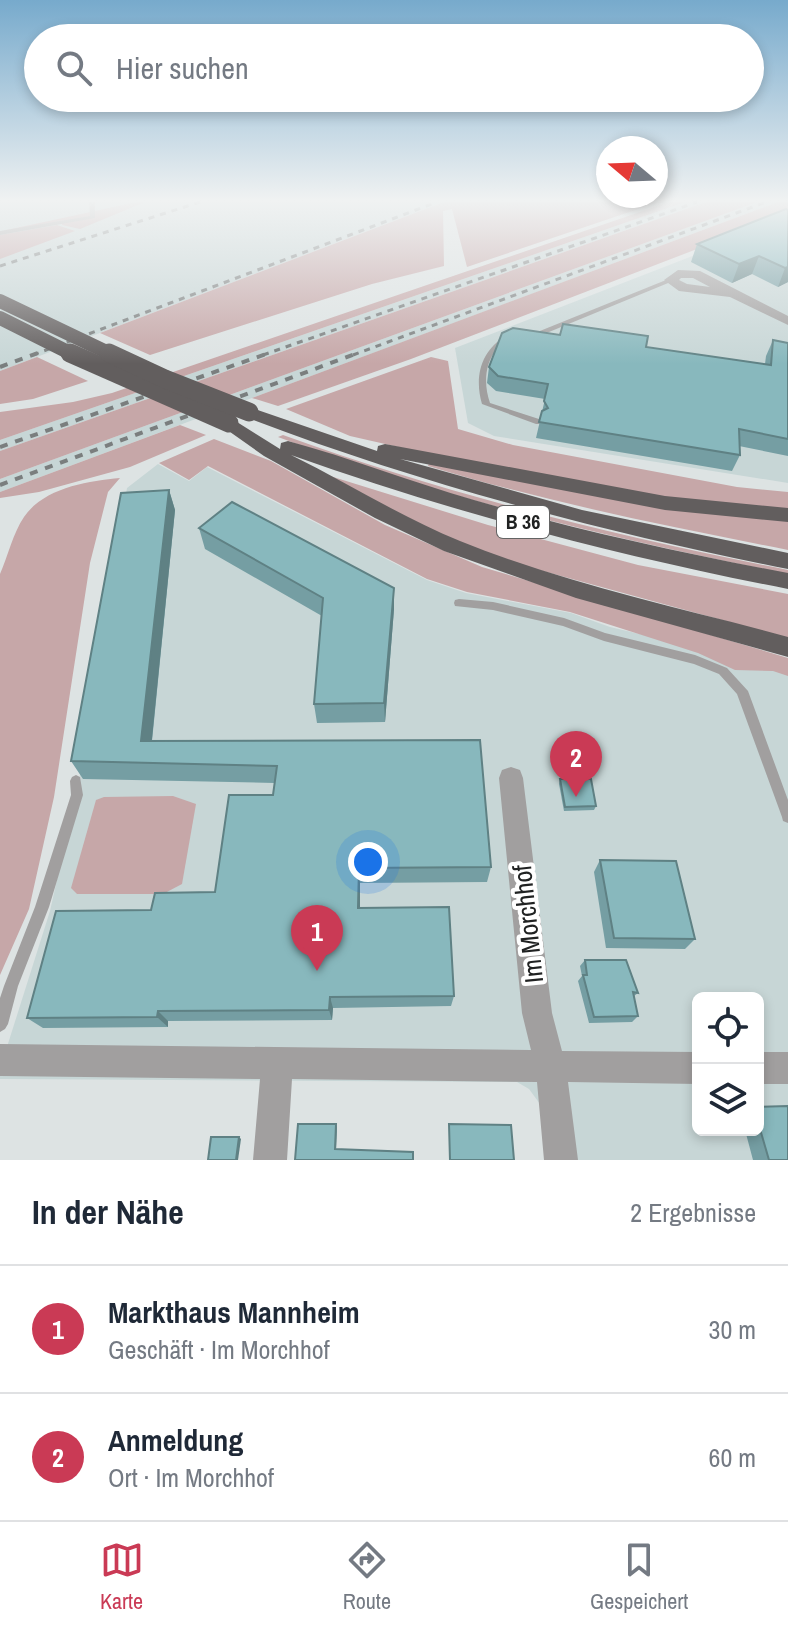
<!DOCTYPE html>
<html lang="de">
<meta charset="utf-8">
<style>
:root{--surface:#fff;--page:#f2f2f3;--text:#1f2937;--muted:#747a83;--line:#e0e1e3;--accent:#ca3a55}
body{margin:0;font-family:"Archivo Narrow",sans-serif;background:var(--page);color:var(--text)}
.controls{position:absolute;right:24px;bottom:24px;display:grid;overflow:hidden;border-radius:12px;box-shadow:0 4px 12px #0003}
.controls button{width:72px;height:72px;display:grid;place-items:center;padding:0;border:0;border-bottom:2px solid var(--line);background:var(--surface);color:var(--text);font:40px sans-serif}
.compass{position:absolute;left:596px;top:136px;width:72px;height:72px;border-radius:50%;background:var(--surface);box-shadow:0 4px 12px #0003;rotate:289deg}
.you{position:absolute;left:368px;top:862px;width:28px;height:28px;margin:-20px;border:6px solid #fff;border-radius:50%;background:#1a73e8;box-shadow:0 0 0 12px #1a73e833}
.badge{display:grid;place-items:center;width:52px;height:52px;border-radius:50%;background:var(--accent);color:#fff;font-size:26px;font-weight:700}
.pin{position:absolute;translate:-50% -66px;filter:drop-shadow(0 2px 4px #0008)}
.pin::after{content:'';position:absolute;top:42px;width:28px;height:24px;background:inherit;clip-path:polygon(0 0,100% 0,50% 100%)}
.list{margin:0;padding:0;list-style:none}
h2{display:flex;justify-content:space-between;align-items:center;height:104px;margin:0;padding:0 32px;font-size:34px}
h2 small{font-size:26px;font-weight:400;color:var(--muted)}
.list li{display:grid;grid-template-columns:52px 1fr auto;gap:24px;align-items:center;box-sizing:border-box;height:128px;padding:0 32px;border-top:2px solid var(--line)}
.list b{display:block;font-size:30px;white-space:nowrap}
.list p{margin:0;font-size:26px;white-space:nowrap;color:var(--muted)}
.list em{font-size:26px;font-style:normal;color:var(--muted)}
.icon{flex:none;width:44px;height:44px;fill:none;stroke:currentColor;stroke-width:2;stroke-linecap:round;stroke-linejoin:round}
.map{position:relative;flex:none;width:788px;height:1160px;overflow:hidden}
.search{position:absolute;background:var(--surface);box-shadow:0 4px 12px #0003;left:24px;right:24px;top:24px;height:88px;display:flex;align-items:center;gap:20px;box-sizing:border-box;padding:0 28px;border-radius:44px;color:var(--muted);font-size:30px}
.sheet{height:360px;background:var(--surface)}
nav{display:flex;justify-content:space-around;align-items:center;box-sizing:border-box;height:112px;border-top:2px solid var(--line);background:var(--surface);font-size:22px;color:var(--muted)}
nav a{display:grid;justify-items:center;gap:4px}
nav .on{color:var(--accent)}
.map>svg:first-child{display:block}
.built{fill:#c7d6d6;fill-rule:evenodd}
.green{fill:#c6a7a8}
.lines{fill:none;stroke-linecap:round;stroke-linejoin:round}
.service{fill:#a19f9f;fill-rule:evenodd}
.minor{fill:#a19f9f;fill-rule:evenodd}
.trunk{fill:#625e5e;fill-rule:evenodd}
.rail-far1{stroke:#7a7e7e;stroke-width:3;stroke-dasharray:6 6;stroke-linecap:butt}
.rail{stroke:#7a7e7e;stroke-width:4;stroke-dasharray:8 8;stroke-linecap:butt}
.trunk-bridge-far1{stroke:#625e5e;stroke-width:14}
.trunk-bridge{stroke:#625e5e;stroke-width:19}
.wall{fill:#759ea3}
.shaded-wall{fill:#5f8184}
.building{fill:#88b8bd;stroke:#5f8184;stroke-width:2}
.labels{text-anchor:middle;stroke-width:8;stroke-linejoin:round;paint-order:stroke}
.shield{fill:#fff;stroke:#636464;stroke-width:2}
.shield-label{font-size:20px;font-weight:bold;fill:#202222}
.near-street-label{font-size:26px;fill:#202222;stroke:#fff}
</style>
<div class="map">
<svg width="788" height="1160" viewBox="0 0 788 1160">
<rect width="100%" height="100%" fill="#dde3e3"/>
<g class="built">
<path d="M0 202H444L0 371Z"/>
<path d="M685 202H706L0 451V440Z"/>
<path d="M757 202H778L0 492V479Z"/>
<path d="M788 219V483L494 436 468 423 455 348Z"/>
<path d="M158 464 189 481 207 467 427 580 466 593 571 613 610 627 788 669V1160H547L540 1104 529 1089 517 1082 0 1079V1069L50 911 79 781 127 488ZM698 998H758V1130H698Z"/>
</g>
<g class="green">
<path d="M137 202H145L80 229 62 225V222L2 231Z"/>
<path d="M444 202H659L467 267 452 209 443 211 444 266 372 284 150 355 100 333Z"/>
<path d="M669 202H685L0 440V412L73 402 112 393Z"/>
<path d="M706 202H757L0 479V451Z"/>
<path d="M778 202H788V214L411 359 278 406 252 398Z"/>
<path d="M57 225 75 231 0 259V235Z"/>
<path d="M37 357 88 381 33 399 0 404V371Z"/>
<path d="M431 357 448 361 458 429 513 445 737 487 788 492V511L656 497 438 456 350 436 286 409Z"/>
<path d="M180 425 206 435 130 467 39 492 0 498V492Z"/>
<path d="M283 435C448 495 616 536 788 570V574C615 539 444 499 278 437Z"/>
<path d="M214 439 271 461 385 525 482 567 788 658V676L773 671 735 670 698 653 570 612 467 592 427 579 208 466 189 480 159 463Z"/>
<path d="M429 463 654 507 788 521V550C667 526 546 502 428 466Z"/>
<path d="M330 476 488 525 638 565 788 594V638L510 562 429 530Z"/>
<path d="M120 478 108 492 90 563 54 797 29 909 0 975V574C8 556 13 533 24 517 44 488 87 481 120 478Z"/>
<path d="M173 796 196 804 182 884 163 894H77L71 888 96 800 104 797Z"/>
</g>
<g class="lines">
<g class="service">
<path d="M89 202H95V218L0 235V231L90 216Z"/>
<path d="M671 278 673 279V281L532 339 525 337Z"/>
<path d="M506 336 513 338C507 342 501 345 496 350 484 365 484 386 490 403L542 420V424H536L482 404C474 377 481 350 506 336Z"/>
<path d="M459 599 493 602 564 618 605 633 695 655 727 668 748 691 788 800V823L783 821 782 817 737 694 719 674 694 664 604 641 563 626 493 610 455 606 454 603 455 600Z"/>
<path d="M76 775 80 777 83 795 49 907 18 986 8 1024 5 1029 0 1032V998L4 986 35 907 71 795 70 781 72 777Z"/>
</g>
<g class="minor">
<path d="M678 270 700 271 788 316V325L730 297 679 291 664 280ZM681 278H693L710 287 687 284 679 280Z"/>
<path d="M511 767 520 770 523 778 552 1013 562 1051 698 1052V1084L568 1082 578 1160H544L537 1082 292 1079 287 1160H253L260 1079 0 1076V1044L531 1050 522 1013 499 778 502 770Z"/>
<rect x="758" y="1052" width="30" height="32"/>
</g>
<g class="trunk">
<path d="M249 407 377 451 378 446 385 444 665 496 788 508V522L665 510 400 459 582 510 788 553V569C602 532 420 484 243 416L240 412 243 408Z"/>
<path d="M229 417 280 449 281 443 288 441C351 458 411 482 474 500 577 530 682 553 788 573V589C619 556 454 513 291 455 348 483 401 517 460 541 566 584 678 607 788 637V657L576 598 444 551 375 518 264 456 223 427 220 423Z"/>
</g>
<g class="rail-far1">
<path d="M0 266 200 202"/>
<path d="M33 355 437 202"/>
<path d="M263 355 697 202"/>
<path d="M353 355 766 202"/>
</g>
<g class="rail">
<path d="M0 367 38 353"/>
<path d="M0 447 269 353"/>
<path d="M0 485 358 353"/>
</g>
<g class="trunk-bridge-far1">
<path d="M0 301 113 355"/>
<path d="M0 318 74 355"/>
</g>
<g class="trunk-bridge">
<path d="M70 353 229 423"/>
<path d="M109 353 165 379 249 412"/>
</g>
</g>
<g class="wall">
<path d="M788 210V282L778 287 752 274 732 283 691 262 697 244Z"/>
<path d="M773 340 788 343V456L739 446 740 455 732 471 536 438 545 399 496 391 487 383 489 367 646 347 765 364 766 356Z"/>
<path d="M169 490 175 510 152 741 480 740 491 867 487 882 360 883V908L454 996 451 1006 333 1008 332 1020 168 1021V1027L43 1028 27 1018 151 910 215 892 273 795 275 783 83 779 71 761Z"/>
<path d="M199 528 394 609 385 722 317 723 314 704 322 616 205 549Z"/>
<path d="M560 779 596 806 594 810 564 811 559 784Z"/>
<path d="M600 860 695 939 685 949 606 948 594 872Z"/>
<path d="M585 960 638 993 634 996 638 1016 632 1022 589 1023 578 981 582 976 580 966Z"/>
<path d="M758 1107 788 1160H753L745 1130H758Z"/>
</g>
<g class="shaded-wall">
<path d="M759 256 752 274 732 283 739 264Z"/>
<path d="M788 267V282L778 287 785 268Z"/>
<path d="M169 490 175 510 150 758 141 741Z"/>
<path d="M394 588V609L385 722 384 703Z"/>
<path d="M359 868 360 883V921L358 908Z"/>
<path d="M330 997 333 1008 332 1020 329 1010Z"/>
<path d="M158 1011 168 1021V1027L157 1017Z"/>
<path d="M336 1124 337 1127 336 1151 335 1149Z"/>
<path d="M239 1137 241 1139 238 1160H236Z"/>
</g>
<g class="building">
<path d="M786 209 788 210V267L785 268 759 256 739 264 697 244Z"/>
<path d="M563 324 648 336 646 347 771 365 773 340 788 343V439L739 429 740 455 539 422 542 411 548 408 544 401 548 384 498 376 489 367 502 333 513 328 560 335Z"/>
<path d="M169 490 141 741 480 740 491 867 359 868 358 908 449 907 454 996 330 997 329 1010 158 1011 157 1017 27 1018 56 911 151 910 155 893 215 892 229 795H273L277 766 71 761 121 493Z"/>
<path d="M232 502 394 588 384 703 314 704 323 598 199 528Z"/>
<path d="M560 779H591L596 806 565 807Z"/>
<path d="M600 860 676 861 695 939 614 938Z"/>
<path d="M585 960H626L638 993 633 992 638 1016 594 1017 583 975H587Z"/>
<path d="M788 1106V1160H769L758 1122V1107Z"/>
<path d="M298 1124H336L335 1149 413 1152V1160H295Z"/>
<path d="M449 1124 511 1125 514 1160H450Z"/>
<path d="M211 1137H239L236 1160H208Z"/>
</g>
<linearGradient id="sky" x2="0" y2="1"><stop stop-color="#7ac"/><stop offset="0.55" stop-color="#f0f2f2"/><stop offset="1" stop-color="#f0f2f2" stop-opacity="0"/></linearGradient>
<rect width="788" height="364" fill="url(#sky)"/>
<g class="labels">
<rect class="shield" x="497" y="506" width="52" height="32" rx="6"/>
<g class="shield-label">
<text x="523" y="529">B 36</text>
</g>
<g class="near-street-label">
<text transform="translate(528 924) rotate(-96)" y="9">Im Morchhof</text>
</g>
</g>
</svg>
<div class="controls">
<button><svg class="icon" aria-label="locate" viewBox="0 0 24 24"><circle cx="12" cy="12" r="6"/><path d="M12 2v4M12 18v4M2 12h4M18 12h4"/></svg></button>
<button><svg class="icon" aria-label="layers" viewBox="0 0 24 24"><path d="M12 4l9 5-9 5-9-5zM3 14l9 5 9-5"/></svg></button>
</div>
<svg class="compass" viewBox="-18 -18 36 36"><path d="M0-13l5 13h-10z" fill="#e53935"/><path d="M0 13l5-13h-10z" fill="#747a83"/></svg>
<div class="you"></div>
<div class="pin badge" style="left:317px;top:971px">1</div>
<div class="pin badge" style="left:576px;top:797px">2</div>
<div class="search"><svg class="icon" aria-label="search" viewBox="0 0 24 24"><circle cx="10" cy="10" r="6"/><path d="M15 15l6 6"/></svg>Hier suchen</div>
</div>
<section class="sheet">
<h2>In der Nähe<small>2 Ergebnisse</small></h2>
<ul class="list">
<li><span class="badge">1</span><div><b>Markthaus Mannheim</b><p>Geschäft · Im Morchhof</p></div><em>30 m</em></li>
<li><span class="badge">2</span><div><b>Anmeldung</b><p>Ort · Im Morchhof</p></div><em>60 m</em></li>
</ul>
</section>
<nav>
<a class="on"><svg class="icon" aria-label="map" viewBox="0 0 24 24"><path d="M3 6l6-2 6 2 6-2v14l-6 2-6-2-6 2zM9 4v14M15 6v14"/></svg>Karte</a>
<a><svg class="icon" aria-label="directions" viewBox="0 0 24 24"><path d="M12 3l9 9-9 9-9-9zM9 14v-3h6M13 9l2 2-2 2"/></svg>Route</a>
<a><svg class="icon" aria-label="saved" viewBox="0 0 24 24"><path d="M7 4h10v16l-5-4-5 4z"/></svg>Gespeichert</a>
</nav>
